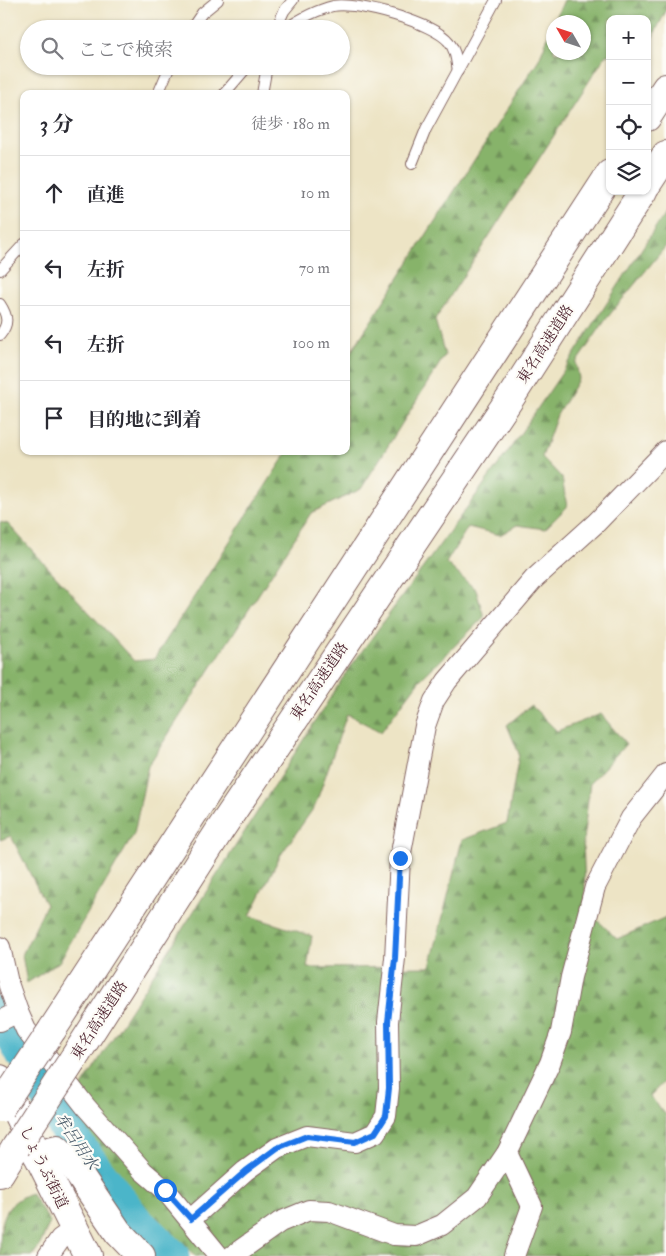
<!DOCTYPE html>
<html lang="ja">
<meta charset="utf-8">
<style>
:root{--surface:#fff;--page:#f2f2f3;--text:#2b2b33;--muted:#7c7c81;--line:#e1e1e2}
body{margin:0;font-family:"IM FELL Double Pica","Noto Serif JP",serif;background:var(--page);color:var(--text)}
.controls{position:absolute;right:15px;top:15px;display:grid;overflow:hidden;border-radius:10px;box-shadow:0 1px 4px #0004}
.controls button{width:45px;height:45px;display:grid;place-items:center;padding:0;border:0;border-bottom:1px solid var(--line);background:var(--surface);color:var(--text);font:25px sans-serif}
.compass{position:absolute;left:546px;top:15px;width:45px;height:45px;border-radius:50%;background:var(--surface);box-shadow:0 1px 4px #0004;rotate:309deg}
.stop{position:absolute;width:15px;height:15px;margin:-11px;border:4px solid #1a73e8;border-radius:50%;background:#fff}
.stop.end{background:#1a73e8;border-color:#fff;box-shadow:0 1px 5px #0008}
.list{margin:0;padding:0;list-style:none}
h2{display:flex;justify-content:space-between;align-items:center;height:65px;margin:0;padding:0 20px;font-size:21px}
h2 small{font-size:16px;font-weight:400;color:var(--muted)}
.list li{display:grid;grid-template-columns:32px 1fr auto;gap:15px;align-items:center;box-sizing:border-box;height:75px;padding:0 20px;border-top:1px solid var(--line)}
.list b{display:block;font-size:19px;white-space:nowrap}
.list em{font-size:16px;font-style:normal;color:var(--muted)}
.icon{flex:none;width:28px;height:28px;fill:none;stroke:currentColor;stroke-width:2;stroke-linecap:round;stroke-linejoin:round}
.map{position:relative;flex:none;width:666px;height:1256px;overflow:hidden}
.search{position:absolute;background:var(--surface);box-shadow:0 1px 4px #0004;left:20px;top:20px;width:330px;height:55px;display:flex;align-items:center;gap:12px;box-sizing:border-box;padding:0 18px;border-radius:28px;color:var(--muted);font-size:19px}
.panel{position:absolute;background:var(--surface);box-shadow:0 1px 4px #0004;left:20px;top:90px;width:330px;height:365px;border-radius:10px}
.map>svg:first-child{display:block}
.forest{fill:url(#forest-firs);stroke:#68694b}
.lines{fill:none;stroke-linecap:round;stroke-linejoin:round}
.river{stroke:#4bb5c9;stroke-width:35}
.lane-casing{stroke:#836461;stroke-width:12}
.street-casing{stroke:#836461;stroke-width:22}
.secondary-casing{stroke:#836461;stroke-width:30}
.primary-casing{stroke:#836461;stroke-width:30}
.highway-casing{stroke:#836461;stroke-width:30}
.lane{stroke:#fff;stroke-width:10}
.street{stroke:#fff;stroke-width:20}
.secondary{stroke:#fff;stroke-width:28}
.primary{stroke:#fff;stroke-width:28}
.highway{stroke:#fff;stroke-width:28}
.highway-bridge-casing{stroke:#836461;stroke-width:30;stroke-linecap:butt}
.highway-bridge{stroke:#fff;stroke-width:28}
.route{stroke:#1a73e8;stroke-width:6}
.labels{text-anchor:middle;stroke-width:4.5;stroke-linejoin:round;paint-order:stroke}
.street-label{font-size:15px;fill:#4a1f2b;stroke:#fdfcf7}
.water-label{font-size:16px;font-style:italic;fill:#4a5b6a;stroke:#fdfcf7}
</style>
<div class="map">
<svg width="666" height="1256" viewBox="0 0 666 1256">
<defs>
<pattern id="forest-firs" width="22" height="20" patternUnits="userSpaceOnUse" patternTransform="scale(1.25)"><rect width="22" height="20" fill="#87b36b"/><path d="M5 1l3.5 6h-7zM16 11l3.5 6h-7z" fill="#709158"/></pattern>
</defs>
<rect width="100%" height="100%" fill="#fdfcf7"/>
<filter id="ink" filterUnits="userSpaceOnUse"><feTurbulence type="fractalNoise" baseFrequency=".02" numOctaves="2"/><feDisplacementMap in="SourceGraphic" scale="10" xChannelSelector="R" yChannelSelector="G"/><feConvolveMatrix kernelMatrix="1 2 1 2 8 2 1 2 1" color-interpolation-filters="sRGB"/></filter>
<filter id="wash" filterUnits="userSpaceOnUse"><feTurbulence type="fractalNoise" baseFrequency=".0096" numOctaves="4" result="noise"/><feDisplacementMap in="SourceGraphic" scale="20" xChannelSelector="R" yChannelSelector="G"/><feGaussianBlur stdDeviation="1.12" result="paint"/><feColorMatrix in="noise" values="0 0 0 0 0 0 0 0 0 0 0 0 0 0 0 0 0 1.4 0 .05"/><feComposite in="paint" operator="in"/></filter>
<g filter="url(#wash)">
<rect width="100%" height="100%" fill="#ede4c5"/>
<g class="forest">
<path d="M564 0H666V11L647 48V19H610V55H606L435 320 445 355 361 489 311 513 148 766 134 834 59 962 27 983 22 955 46 905 11 836 0 840V522L8 524 134 661 154 659 288 451H346V360L539 59 553 24 554 52H584V22H554Z"/>
<path d="M666 211V246L607 318 576 363 579 378 557 415 542 457 562 478 567 507 545 529 517 525 500 535 468 527 446 563 476 590 484 617 419 681 381 732 347 714 315 806 280 856 250 916 312 936 307 968 430 967 462 840 507 823 519 754 507 725 531 705 557 731 601 714 626 744 590 783 583 841 586 909 617 939 666 917V1079L650 1096 666 1115V1256H483L480 1252 478 1256H196C145 1213 94 1168 70 1105L346 673 509 450 566 367Z"/>
<path d="M31 1193 50 1222 39 1247 32 1256H0C0 1227 0 1204 31 1193Z"/>
</g>
<g class="lines">
<path class="river" d="M0 1013 70 1136 136 1222 172 1256"/>
</g>
</g>
<g filter="url(#ink)">
<g class="lines">
<g class="lane-casing">
<g id="lane">
<path d="M191 29 202 13 218 0"/>
<path d="M276 29 284 11 293 0"/>
<path d="M285 29C300 19 316 10 333 6 357 1 434 23 449 42 456 51 456 60 458 71"/>
<path d="M158 94 170 66"/>
<path d="M224 94 248 66"/>
<path d="M262 94 267 66"/>
<path d="M412 164 426 129 496 0"/>
<path d="M0 270 24 244"/>
<path d="M0 304C8 316 9 324 0 335"/>
</g>
</g>
<g class="street-casing">
<g id="street">
<path d="M0 947 8 983 18 1012"/>
<path d="M0 1021 18 1012 26 1030 86 1107 143 1171 165 1190 219 1256"/>
<path d="M507 1153 532 1206 514 1256"/>
<path d="M191 1219 245 1171 277 1148 307 1136 355 1142 375 1133 386 1116 389 1088 388 1022 395 958 400 858 425 726 434 701 447 681 534 579 596 523 666 451"/>
<path d="M48 1256 60 1239 74 1229"/>
<path d="M232 1256 280 1222 309 1210 329 1211 394 1235 416 1236 442 1225 477 1197 507 1153 550 1063 561 1032 571 977 595 887 631 818 666 774"/>
</g>
</g>
<g class="secondary-casing">
<path id="secondary" d="M37 1154 57 1149 72 1164 118 1232 141 1256"/>
</g>
<g class="primary-casing">
<path id="primary" d="M0 1079 88 1256"/>
</g>
<g class="highway-casing">
<g id="highway">
<path d="M647 117 666 88"/>
<path d="M647 184 666 155"/>
<path d="M52 1030 610 174"/>
<path d="M72 1061 220 830 511 397 643 191"/>
<path d="M0 1173 16 1147"/>
</g>
</g>
<use href="#lane" class="lane"/>
<use href="#street" class="street"/>
<use href="#secondary" class="secondary"/>
<use href="#primary" class="primary"/>
<use href="#highway" class="highway"/>
<g class="highway-bridge-casing">
<g id="highway-bridge">
<path d="M0 1108 52 1030"/>
<path d="M16 1147 72 1061"/>
</g>
</g>
<use href="#highway-bridge" class="highway-bridge"/>
</g>
</g>
<g class="lines" filter="url(#ink)">
<path class="route" d="M165 1190 191 1219 246 1171 277 1148 307 1136 355 1142 375 1133 386 1116 389 1088 388 1022 395 958 400 858"/>
</g>
<g class="labels">
<g class="street-label">
<text transform="translate(545 344) rotate(-57)" y="5">東名高速道路</text>
<text transform="translate(319 681) rotate(-56)" y="5">東名高速道路</text>
<text transform="translate(99 1020) rotate(-57)" y="5">東名高速道路</text>
<text transform="translate(44 1167) rotate(64)" y="5">しょうぶ街道</text>
</g>
<g class="water-label">
<text transform="translate(77 1141) rotate(56)" y="6">牟呂用水</text>
</g>
</g>
</svg>
<div class="controls">
<button>+</button>
<button>−</button>
<button><svg class="icon" aria-label="locate" viewBox="0 0 24 24"><circle cx="12" cy="12" r="6"/><path d="M12 2v4M12 18v4M2 12h4M18 12h4"/></svg></button>
<button><svg class="icon" aria-label="layers" viewBox="0 0 24 24"><path d="M12 4l9 5-9 5-9-5zM3 14l9 5 9-5"/></svg></button>
</div>
<svg class="compass" viewBox="-18 -18 36 36"><path d="M0-13l5 13h-10z" fill="#e53935"/><path d="M0 13l5-13h-10z" fill="#7c7c81"/></svg>
<div class="stop" style="left:165px;top:1190px"></div>
<div class="stop end" style="left:400px;top:858px"></div>
<div class="search"><svg class="icon" aria-label="search" viewBox="0 0 24 24"><circle cx="10" cy="10" r="6"/><path d="M15 15l6 6"/></svg>ここで検索</div>
<section class="panel">
<h2>3 分<small>徒歩 · 180 m</small></h2>
<ul class="list">
<li><svg class="icon" aria-label="ahead" viewBox="0 0 24 24"><path d="M12 20V5M6 11l6-6 6 6"/></svg><div><b>直進</b></div><em>10 m</em></li>
<li><svg class="icon" aria-label="left" viewBox="0 0 24 24"><path d="M17 20v-9H6M10 6l-5 5 5 5"/></svg><div><b>左折</b></div><em>70 m</em></li>
<li><svg class="icon" aria-label="left" viewBox="0 0 24 24"><path d="M17 20v-9H6M10 6l-5 5 5 5"/></svg><div><b>左折</b></div><em>100 m</em></li>
<li><svg class="icon" aria-label="arrive" viewBox="0 0 24 24"><path d="M6 21V4h12l-3 4 3 4H6"/></svg><div><b>目的地に到着</b></div></li>
</ul>
</section>
</div>
